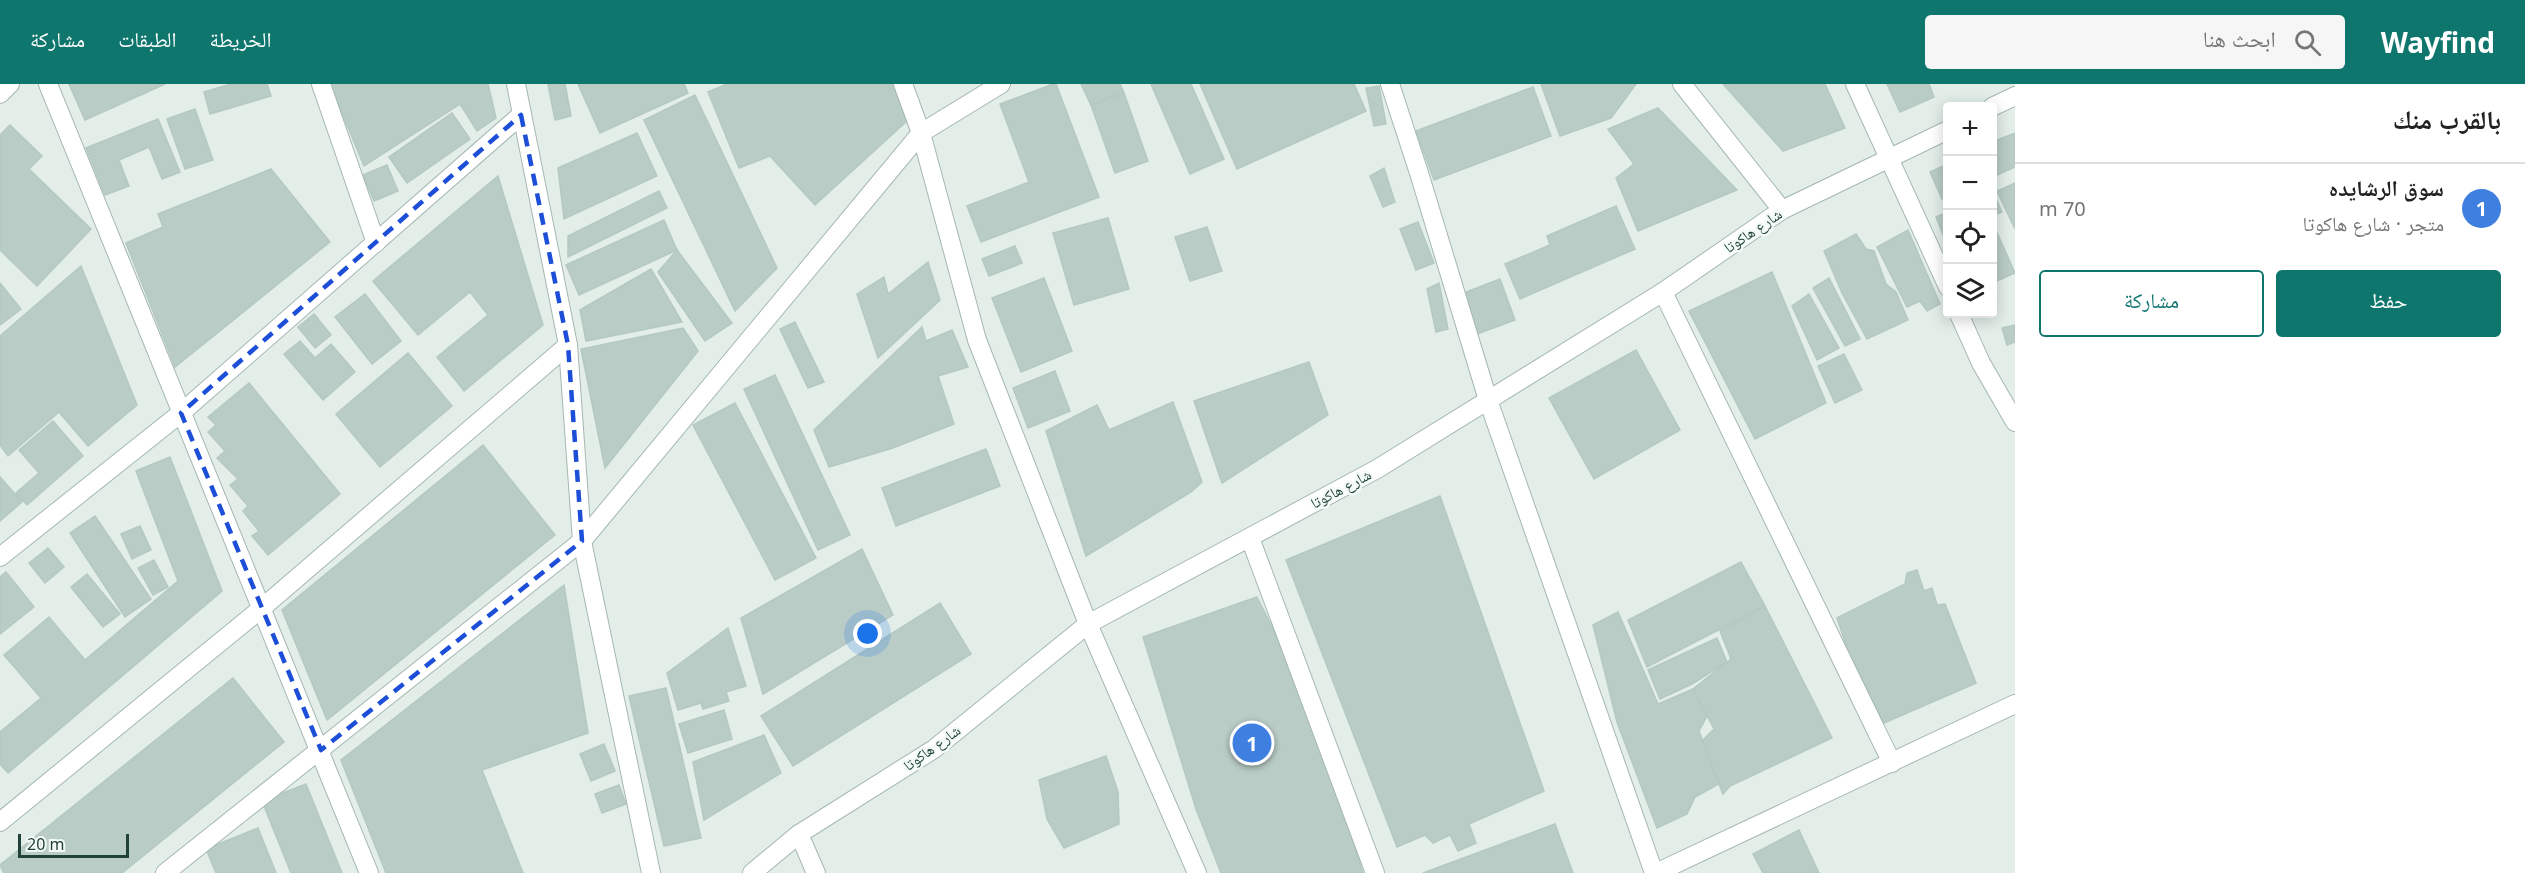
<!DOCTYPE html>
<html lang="ar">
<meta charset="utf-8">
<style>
:root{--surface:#fff;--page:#f6f6f6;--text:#222;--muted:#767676;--line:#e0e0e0;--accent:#0f766e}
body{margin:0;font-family:"Noto Sans","Noto Naskh Arabic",sans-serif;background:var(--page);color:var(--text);direction:rtl}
.controls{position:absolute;right:18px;top:18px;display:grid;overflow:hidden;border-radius:6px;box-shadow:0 3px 15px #0003}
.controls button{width:54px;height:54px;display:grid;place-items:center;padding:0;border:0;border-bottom:2px solid var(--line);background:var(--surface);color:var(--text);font:30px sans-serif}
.scale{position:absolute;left:18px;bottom:15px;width:111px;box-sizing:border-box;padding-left:6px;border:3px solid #20423a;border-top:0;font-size:16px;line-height:21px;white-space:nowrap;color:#20423a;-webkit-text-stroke:4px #f4faf7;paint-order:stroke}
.you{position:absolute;left:868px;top:550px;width:21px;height:21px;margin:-15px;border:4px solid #fff;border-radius:50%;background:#1a73e8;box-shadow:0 0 0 9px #1a73e833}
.badge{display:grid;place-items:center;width:39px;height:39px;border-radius:50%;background:var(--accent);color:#fff;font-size:20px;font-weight:700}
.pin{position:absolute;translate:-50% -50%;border:3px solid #fff;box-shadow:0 2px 6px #0006}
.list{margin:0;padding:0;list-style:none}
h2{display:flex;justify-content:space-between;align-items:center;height:78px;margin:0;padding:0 24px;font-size:26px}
h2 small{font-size:20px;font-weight:400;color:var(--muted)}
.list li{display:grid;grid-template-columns:39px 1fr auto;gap:18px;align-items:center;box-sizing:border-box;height:90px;padding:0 24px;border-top:2px solid var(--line)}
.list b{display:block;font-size:22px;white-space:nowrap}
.list p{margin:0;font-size:20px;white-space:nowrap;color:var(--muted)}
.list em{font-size:20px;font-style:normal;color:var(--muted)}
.actions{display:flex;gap:12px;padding:18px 24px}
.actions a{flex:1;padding:14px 0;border:2px solid var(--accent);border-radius:6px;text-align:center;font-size:21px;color:var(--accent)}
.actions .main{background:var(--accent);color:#fff}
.icon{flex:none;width:33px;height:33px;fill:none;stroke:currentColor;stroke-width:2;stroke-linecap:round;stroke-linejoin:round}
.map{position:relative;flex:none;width:2015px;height:789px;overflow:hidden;direction:ltr}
header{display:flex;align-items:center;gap:36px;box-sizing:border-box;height:84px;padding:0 30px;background:var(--accent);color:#fff}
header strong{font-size:28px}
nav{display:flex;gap:33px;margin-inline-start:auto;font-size:21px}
.search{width:420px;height:54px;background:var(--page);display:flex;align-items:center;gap:15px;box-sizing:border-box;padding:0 21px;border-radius:6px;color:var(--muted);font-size:22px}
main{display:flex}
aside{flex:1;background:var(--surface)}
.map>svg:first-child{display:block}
.building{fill:#baccc6;stroke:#b4c9c1;stroke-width:1.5}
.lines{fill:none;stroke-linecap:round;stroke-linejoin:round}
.street-casing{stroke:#a5b7b1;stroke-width:20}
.street{stroke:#fff;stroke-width:18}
.marked{fill:none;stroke:#1d4ed8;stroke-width:4.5;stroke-dasharray:12 8;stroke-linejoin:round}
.labels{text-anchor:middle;stroke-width:5;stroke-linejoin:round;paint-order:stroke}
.street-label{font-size:15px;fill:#20423a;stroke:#f4faf7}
</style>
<header>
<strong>Wayfind</strong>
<div class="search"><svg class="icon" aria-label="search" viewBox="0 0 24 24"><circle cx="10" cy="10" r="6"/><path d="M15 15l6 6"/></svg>ابحث هنا</div>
<nav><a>الخريطة</a><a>الطبقات</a><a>مشاركة</a></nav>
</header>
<main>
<aside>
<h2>بالقرب منك<small></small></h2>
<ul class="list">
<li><span class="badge" style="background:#3f7fe0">1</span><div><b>سوق الرشايده</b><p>متجر · شارع هاكوتا</p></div><em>70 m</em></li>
</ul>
<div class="actions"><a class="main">حفظ</a><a>مشاركة</a></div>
</aside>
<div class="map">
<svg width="2015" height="789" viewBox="0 0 2015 789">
<rect width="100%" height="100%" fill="#e3eee9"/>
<g class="building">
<path d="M69 0H165L85 36Z"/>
<path d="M231 0H267L271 12 210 30 204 8Z"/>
<path d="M330 0H488L496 34 477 47 460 20 364 82Z"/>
<path d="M548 0H565L571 32 555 36Z"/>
<path d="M578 0H684L688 9 600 49Z"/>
<path d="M727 0H894L908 36 815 121 770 72 739 84 708 8Z"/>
<path d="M1053 0H1056L1099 113 981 158 967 122 1029 98 1000 20Z"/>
<path d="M1081 0H1120L1124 9 1091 21Z"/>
<path d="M1151 0H1191L1224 75 1190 90Z"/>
<path d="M1200 0H1354L1366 27 1237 85Z"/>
<path d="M1541 0H1636L1611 34 1560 52Z"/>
<path d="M1723 0H1825L1845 44 1783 67Z"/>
<path d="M1887 0H1929L1934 13 1900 28Z"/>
<path d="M1379 2 1386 40 1374 42 1366 4Z"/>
<path d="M1533 3 1551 52 1434 96 1416 47Z"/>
<path d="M1124 9 1148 77 1115 89 1091 21Z"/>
<path d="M695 11 777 184 735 227 644 36Z"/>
<path d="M1658 24 1737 106 1638 147 1616 94 1634 80 1608 45Z"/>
<path d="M195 25 213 76 185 85 167 35Z"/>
<path d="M452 29 470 55 407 99 389 73Z"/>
<path d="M158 35 180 88 162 95 149 63 119 76 129 102 105 111 86 64Z"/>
<path d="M10 41 42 72 29 85 91 145 37 202 0 166V51Z"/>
<path d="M637 49 657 92 564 135 558 84Z"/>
<path d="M2015 49V83L1995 92 1992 87V58Z"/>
<path d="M1948 80V112L1942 115 1930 88Z"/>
<path d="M387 81 398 107 374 117 363 91Z"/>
<path d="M1384 84 1395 118 1383 123 1370 92Z"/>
<path d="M271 85 330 158 175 283 126 159 163 143 158 130Z"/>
<path d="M498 92 543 241 464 307 437 273 488 231 470 208 418 251 373 197Z"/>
<path d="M2015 99V145L1997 107Z"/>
<path d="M1992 106 2002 128 1992 132Z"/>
<path d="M659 107 667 124 568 173V152Z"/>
<path d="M1616 122 1635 165 1520 215 1505 180 1550 161 1547 152Z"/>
<path d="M1948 128V152L1944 153 1936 133Z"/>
<path d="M1108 134 1129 205 1074 221 1053 149Z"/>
<path d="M664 136 677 166 579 211 566 181Z"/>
<path d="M1418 138 1434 179 1416 186 1400 145Z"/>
<path d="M1994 142 2015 189 1992 199V143Z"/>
<path d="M1207 143 1222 187 1190 197 1175 153Z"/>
<path d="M1908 146 1940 220 1927 227 1920 217 1907 223 1877 163Z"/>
<path d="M1856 150 1866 165 1874 167 1886 200 1896 208 1908 236 1867 255 1842 209 1824 167Z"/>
<path d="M1015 162 1022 179 989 192 982 175Z"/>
<path d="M677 166 732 239 705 257 658 188Z"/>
<path d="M928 178 940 216 878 274 857 210 884 193 888 210Z"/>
<path d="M81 182 137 321 88 362 59 328 8 372 0 361V252Z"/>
<path d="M651 185 682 238 586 257 580 226Z"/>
<path d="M1772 188 1826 319 1755 355 1689 227Z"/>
<path d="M1044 194 1072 267 1021 288 992 214Z"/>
<path d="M1829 194 1860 255 1845 262 1813 204Z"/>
<path d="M1500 195 1515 236 1477 250 1461 210Z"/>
<path d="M0 199 21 225 0 241Z"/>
<path d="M1439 199 1448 245 1436 248 1427 205Z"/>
<path d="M365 210 401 257 372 280 335 233Z"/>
<path d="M1809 210 1839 264 1817 276 1792 222Z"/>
<path d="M314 230 331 251 315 264 298 243Z"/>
<path d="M795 238 824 298 808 304 780 245Z"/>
<path d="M2015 241V258L2007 261 2002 244Z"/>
<path d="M922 243 926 257 952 246 968 283 938 292 954 340 893 364 829 383 814 346Z"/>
<path d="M683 244 698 267 605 384 581 265Z"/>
<path d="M300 257 315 274 331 260 355 288 323 316 284 270Z"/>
<path d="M1636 266 1680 346 1594 395 1549 314Z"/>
<path d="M408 269 452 322 380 383 336 330Z"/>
<path d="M1844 270 1862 306 1835 319 1818 282Z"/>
<path d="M1309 278 1328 331 1222 399 1194 317Z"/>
<path d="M1055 287 1070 327 1028 344 1013 304Z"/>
<path d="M775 291 850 451 818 466 744 305Z"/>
<path d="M249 299 340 410 268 471 252 452 259 447 243 427 248 422 230 401 238 395 217 374 225 367 208 348 216 341 208 333Z"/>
<path d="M1173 318 1202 398 1191 408 1086 472 1046 347 1097 321 1109 346Z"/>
<path d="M735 319 816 474 775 496 693 341Z"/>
<path d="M53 337 83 372 27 421 16 409 39 389 19 366Z"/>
<path d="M483 361 555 451 327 636 282 526Z"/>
<path d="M986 365 1000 402 896 442 882 404Z"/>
<path d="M170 373 222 507 8 689 0 680V648L41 614 4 571 49 533 85 576 178 497 136 387Z"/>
<path d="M0 393 22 418 0 437Z"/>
<path d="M1440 412 1544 707 1469 740 1476 759 1458 767 1450 751 1433 759 1425 751 1397 763 1286 476Z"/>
<path d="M95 432 151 515 125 533 70 449Z"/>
<path d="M140 442 151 466 132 475 121 450Z"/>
<path d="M48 464 64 483 45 499 29 479Z"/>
<path d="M862 465 893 531 763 610 741 534Z"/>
<path d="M154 476 168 503 153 511 138 484Z"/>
<path d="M1741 478 1765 522 1647 583 1628 536Z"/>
<path d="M1917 486 1924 507 1932 504 1937 521 1945 520 1976 599 1884 639 1848 567 1837 534 1905 500 1907 489Z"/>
<path d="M6 488 34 523 0 550V493Z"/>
<path d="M87 490 120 530 103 543 71 503Z"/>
<path d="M564 501 588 649 482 686 523 789H386L341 676Z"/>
<path d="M1257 513 1290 579 1338 711 1363 789H1221L1196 725 1143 553Z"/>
<path d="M940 519 971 570 793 682 761 632Z"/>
<path d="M1765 522 1832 654 1730 702 1723 710 1702 657 1714 645 1693 605 1731 575 1720 547Z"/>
<path d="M1618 528 1658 620 1693 605 1707 632 1699 647 1719 700 1695 713 1687 730 1657 744 1617 638 1593 541Z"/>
<path d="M728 544 746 602 726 608 729 617 703 625 701 619 678 626 667 589Z"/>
<path d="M1717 554 1727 578 1692 600 1660 615 1648 586Z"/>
<path d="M233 594 284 658 122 789H4L0 781Z"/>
<path d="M666 604 701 754 664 762 629 612Z"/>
<path d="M724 626 732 655 688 669 679 640Z"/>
<path d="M764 651 781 689 704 736 693 678Z"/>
<path d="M604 660 615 687 591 697 580 670Z"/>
<path d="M1106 672 1118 708 1119 740 1064 764 1047 735 1039 696Z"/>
<path d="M306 700 342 789H291L262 717Z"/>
<path d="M619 701 626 720 602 729 595 710Z"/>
<path d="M1555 740 1573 789H1423Z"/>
<path d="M258 744 276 789H216L206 765Z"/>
<path d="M1799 746 1819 789H1763L1753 770Z"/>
</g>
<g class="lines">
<g class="street-casing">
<g id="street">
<path d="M48 0 369 789"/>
<path d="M321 0 376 159"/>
<path d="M516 0 568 261 582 457 651 789"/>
<path d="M903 0 921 49 977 256 1088 540 1197 789"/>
<path d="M1390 0 1419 89 1488 316 1654 789"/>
<path d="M1682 0 1782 126"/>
<path d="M1855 0 1948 203"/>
<path d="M0 10 10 0"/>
<path d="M1992 23 2015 12"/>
<path d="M1663 208 1892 679"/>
<path d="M1959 230 1981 279 2015 338"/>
<path d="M1250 454 1375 789"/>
<path d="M0 473 181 329 521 31"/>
<path d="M0 738 262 524 568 261"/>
<path d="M799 750 816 789"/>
<path d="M165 789 582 457 921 49 1001 0"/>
<path d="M752 789 799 750 934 665 1088 540 1377 385 1663 208 1782 126 1948 46"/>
<path d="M1656 789 2015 620"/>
</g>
</g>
<use href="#street" class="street"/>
</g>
<path class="marked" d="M521 31 568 261 582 457 321 666 181 329Z"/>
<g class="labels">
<g class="street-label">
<text transform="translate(1753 147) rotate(-34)" y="5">شارع هاكوتا</text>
<text transform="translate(1341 405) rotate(-28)" y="5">شارع هاكوتا</text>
<text transform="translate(932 664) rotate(-36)" y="5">شارع هاكوتا</text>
</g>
</g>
</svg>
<div class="controls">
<button>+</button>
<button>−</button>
<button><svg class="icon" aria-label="locate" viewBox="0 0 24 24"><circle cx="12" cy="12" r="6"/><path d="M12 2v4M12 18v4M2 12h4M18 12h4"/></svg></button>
<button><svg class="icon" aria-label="layers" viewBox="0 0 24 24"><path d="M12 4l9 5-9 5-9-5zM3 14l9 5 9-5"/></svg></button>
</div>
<div class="scale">20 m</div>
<div class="you"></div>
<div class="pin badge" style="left:1252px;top:659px;background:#3f7fe0">1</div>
</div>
</main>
